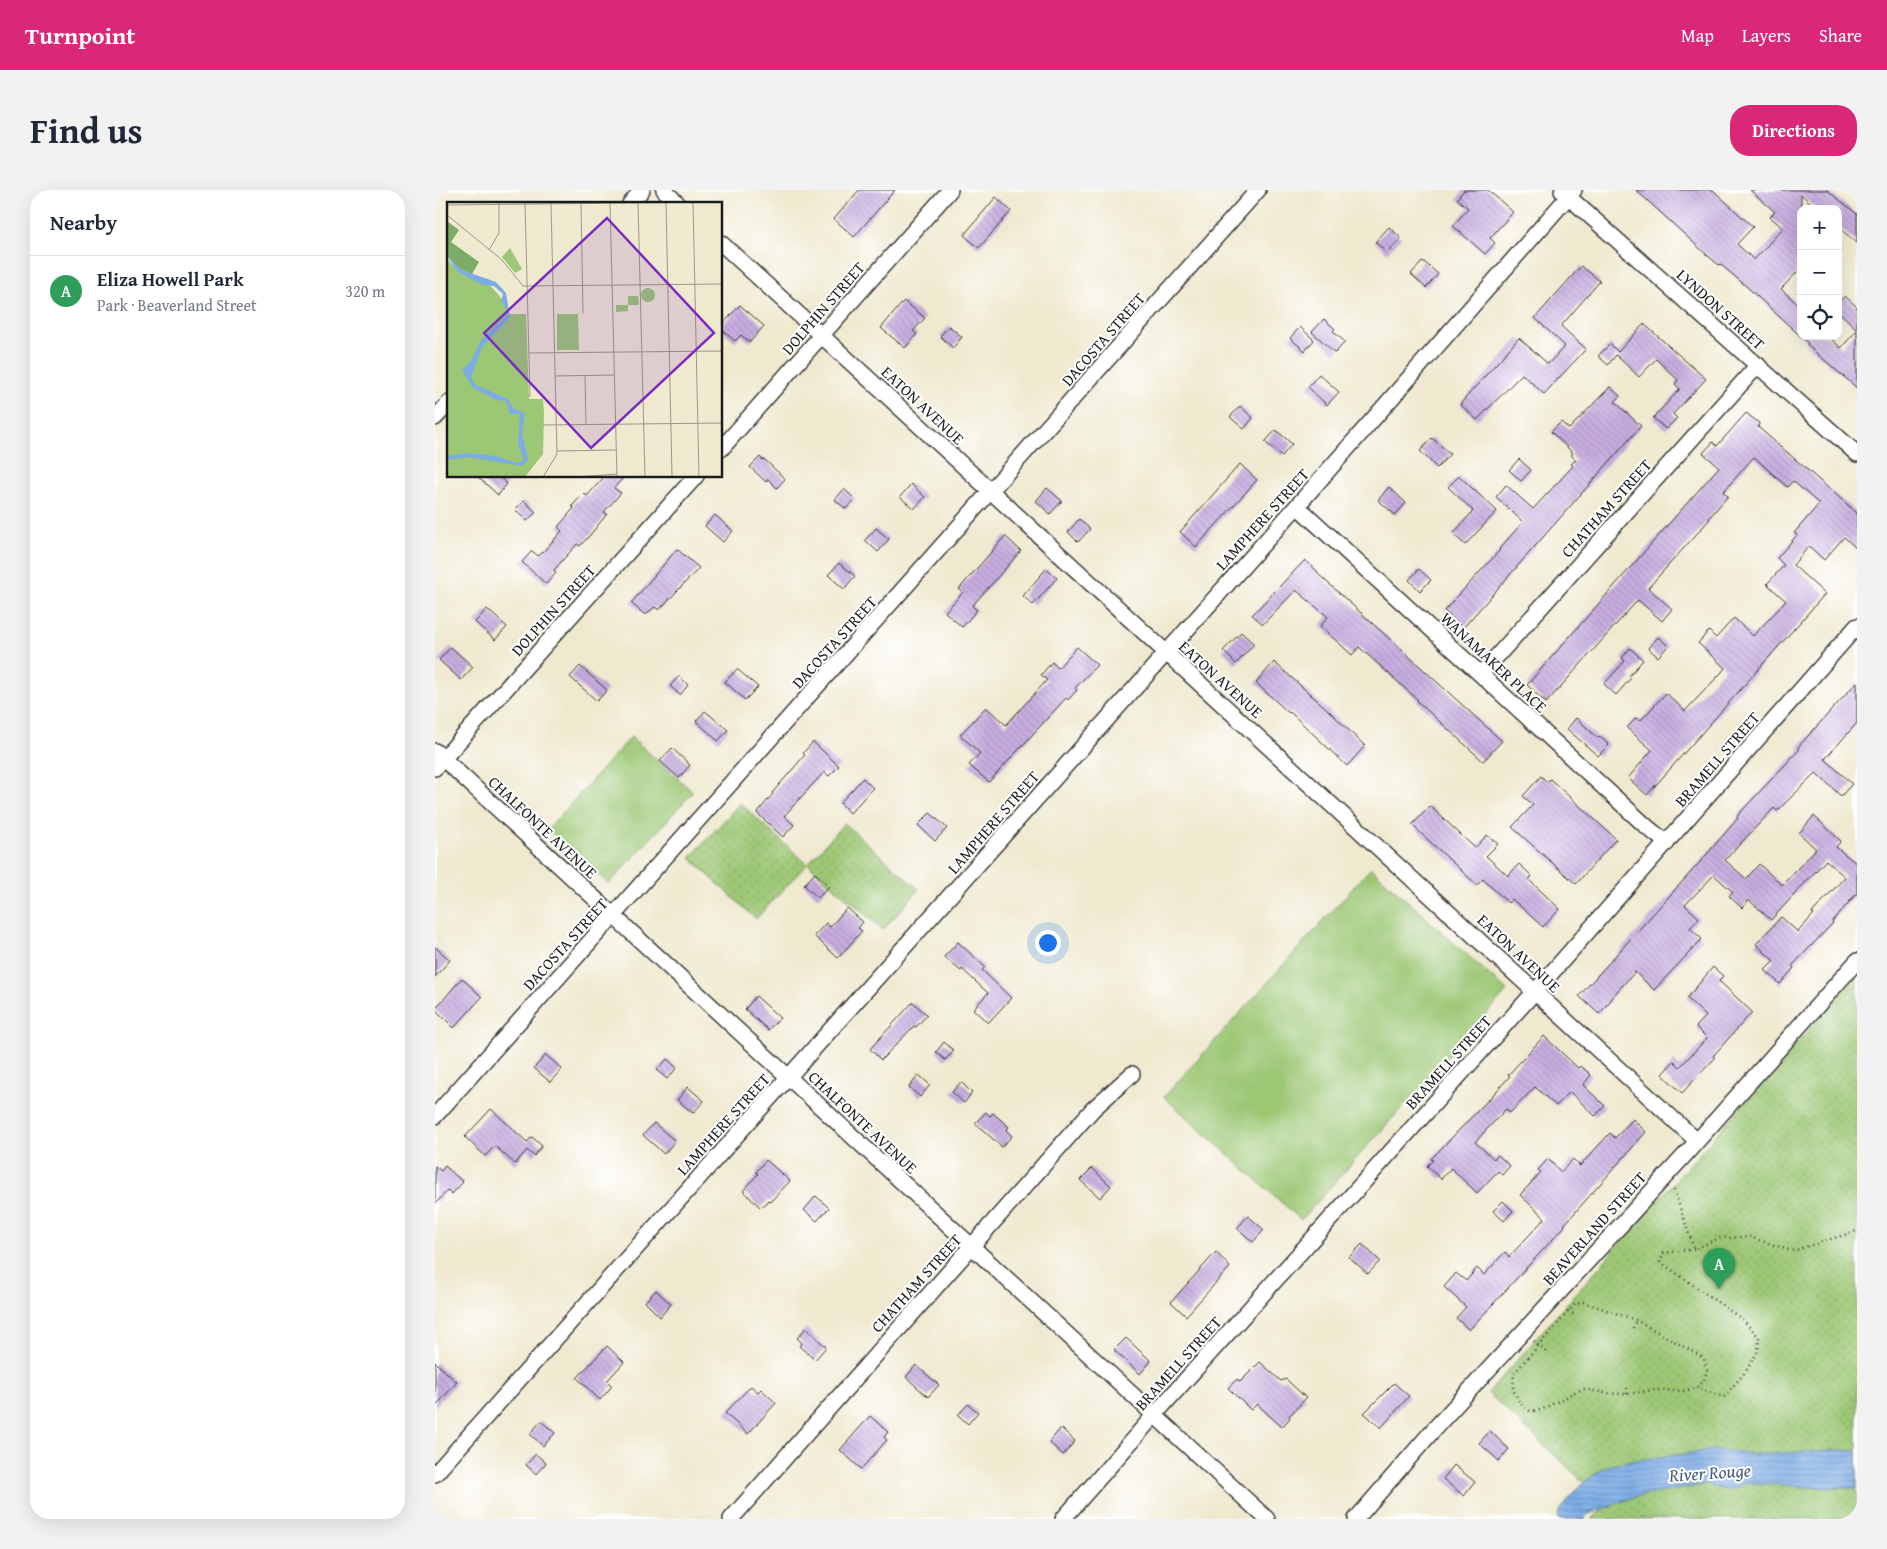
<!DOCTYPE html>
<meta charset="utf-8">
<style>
:root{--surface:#fff;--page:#f2f2f3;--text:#1f2937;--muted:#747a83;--line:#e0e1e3;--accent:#db2777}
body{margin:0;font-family:"Gentium Book Plus",serif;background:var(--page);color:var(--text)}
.controls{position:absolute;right:15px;top:15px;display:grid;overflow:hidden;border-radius:10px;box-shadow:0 5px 20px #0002}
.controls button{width:45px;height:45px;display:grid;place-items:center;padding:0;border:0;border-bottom:1px solid var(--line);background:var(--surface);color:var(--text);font:25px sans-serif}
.you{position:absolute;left:612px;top:752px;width:18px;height:18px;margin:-12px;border:4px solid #fff;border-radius:50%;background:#1a73e8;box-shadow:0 0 0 8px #1a73e833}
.badge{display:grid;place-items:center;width:32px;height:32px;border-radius:50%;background:var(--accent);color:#fff;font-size:16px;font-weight:700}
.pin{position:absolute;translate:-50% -41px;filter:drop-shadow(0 1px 2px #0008)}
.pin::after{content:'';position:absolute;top:26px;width:18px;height:15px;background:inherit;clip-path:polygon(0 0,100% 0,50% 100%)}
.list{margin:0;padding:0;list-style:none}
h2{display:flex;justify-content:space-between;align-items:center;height:65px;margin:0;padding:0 20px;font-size:21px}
h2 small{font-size:16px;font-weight:400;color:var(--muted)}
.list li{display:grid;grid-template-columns:32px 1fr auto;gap:15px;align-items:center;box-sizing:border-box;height:70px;padding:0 20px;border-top:1px solid var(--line)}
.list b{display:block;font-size:19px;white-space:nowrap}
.list p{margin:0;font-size:16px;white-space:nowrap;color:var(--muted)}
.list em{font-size:16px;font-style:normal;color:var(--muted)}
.icon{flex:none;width:28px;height:28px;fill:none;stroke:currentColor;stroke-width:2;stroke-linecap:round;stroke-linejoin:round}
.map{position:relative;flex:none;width:1422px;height:1329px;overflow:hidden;border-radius:20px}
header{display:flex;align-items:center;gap:30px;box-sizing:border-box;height:70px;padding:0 25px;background:var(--accent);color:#fff}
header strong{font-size:24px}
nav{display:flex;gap:28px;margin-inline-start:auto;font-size:18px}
.intro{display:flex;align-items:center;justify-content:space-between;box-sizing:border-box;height:120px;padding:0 30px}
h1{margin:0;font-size:35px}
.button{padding:12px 22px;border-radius:20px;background:var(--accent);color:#fff;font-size:18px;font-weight:700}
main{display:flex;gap:30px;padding:0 30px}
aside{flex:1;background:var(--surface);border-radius:20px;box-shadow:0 5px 20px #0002}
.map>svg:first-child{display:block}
.grass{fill:#9cc774;stroke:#5c7248}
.park{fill:url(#park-dots);stroke:#5c7248}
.water{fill:url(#water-rules);stroke:#4c6481}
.building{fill:url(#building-back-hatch)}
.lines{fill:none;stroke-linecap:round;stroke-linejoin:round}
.street-casing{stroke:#3c3b37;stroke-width:18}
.path{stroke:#3c3b37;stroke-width:2.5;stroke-dasharray:1 4;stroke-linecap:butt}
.street{stroke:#fff;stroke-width:15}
.labels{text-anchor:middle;stroke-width:4;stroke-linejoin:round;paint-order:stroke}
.street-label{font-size:16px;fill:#1c1c1c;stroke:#fff}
.water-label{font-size:18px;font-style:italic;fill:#475d77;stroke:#fff}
.inset-road{fill:none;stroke:#9b9787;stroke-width:1}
.view{fill:#7b2cbf;fill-opacity:0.15;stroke:#7b2cbf;stroke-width:2.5}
.inset-edge{fill:none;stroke:#1c1c1c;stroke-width:2.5}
</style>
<header>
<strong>Turnpoint</strong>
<nav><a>Map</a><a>Layers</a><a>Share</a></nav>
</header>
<div class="intro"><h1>Find us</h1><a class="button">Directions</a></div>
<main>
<aside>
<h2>Nearby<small></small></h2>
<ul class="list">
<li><span class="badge" style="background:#2e9e5b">A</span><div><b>Eliza Howell Park</b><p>Park · Beaverland Street</p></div><em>320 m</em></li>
</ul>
</aside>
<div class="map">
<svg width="1422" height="1329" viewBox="0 0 1422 1329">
<defs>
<pattern id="park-dots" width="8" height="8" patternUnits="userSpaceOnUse" patternTransform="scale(1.25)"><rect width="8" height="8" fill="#9cc774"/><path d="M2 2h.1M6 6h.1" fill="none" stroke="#86aa64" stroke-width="1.8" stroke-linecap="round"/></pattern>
<pattern id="water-rules" width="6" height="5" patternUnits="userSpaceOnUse" patternTransform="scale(1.25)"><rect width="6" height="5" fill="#7cace6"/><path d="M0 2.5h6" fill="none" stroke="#658bba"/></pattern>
<pattern id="building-back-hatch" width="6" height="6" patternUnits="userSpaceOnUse" patternTransform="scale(1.25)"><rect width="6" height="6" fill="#c7ade0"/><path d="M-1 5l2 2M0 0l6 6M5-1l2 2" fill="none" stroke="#aa94c0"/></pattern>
</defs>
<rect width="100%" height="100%" fill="#fff"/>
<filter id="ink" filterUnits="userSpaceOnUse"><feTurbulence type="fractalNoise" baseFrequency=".02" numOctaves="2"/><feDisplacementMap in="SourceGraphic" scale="10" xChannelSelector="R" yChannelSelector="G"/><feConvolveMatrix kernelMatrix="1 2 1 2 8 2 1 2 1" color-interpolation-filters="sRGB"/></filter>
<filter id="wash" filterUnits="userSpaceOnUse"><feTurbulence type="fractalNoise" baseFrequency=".0096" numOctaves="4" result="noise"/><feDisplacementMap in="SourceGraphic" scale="20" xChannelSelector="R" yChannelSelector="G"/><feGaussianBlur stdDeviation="1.12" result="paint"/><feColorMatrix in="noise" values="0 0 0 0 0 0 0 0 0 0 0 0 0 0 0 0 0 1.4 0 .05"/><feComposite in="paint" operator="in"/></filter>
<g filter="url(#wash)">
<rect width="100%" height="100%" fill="#efe9cf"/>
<g class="grass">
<path d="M196 547 258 602 174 694 113 639Z"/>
<path d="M936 678 1072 801 866 1030 729 907Z"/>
</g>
<g class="park">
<path d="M305 613 372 674 321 729 255 668Z"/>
<path d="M409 633 484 699 448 740 373 674Z"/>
<path d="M1422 785V1329H1156L1173 1315 1053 1203Z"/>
</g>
<path class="water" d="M1280 1260 1326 1264 1400 1260 1422 1261V1298C1387 1299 1352 1295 1317 1293 1308 1293 1303 1298 1295 1300 1288 1301 1279 1297 1273 1294L1200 1307 1151 1325 1150 1329H1123L1124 1321 1142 1298 1160 1284 1173 1276 1193 1271Z"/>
<g id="blocks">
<g class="building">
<path d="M424 0H460L419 47 399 29Z"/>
<path d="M1029 0H1053L1078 22 1055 48 1060 53 1050 64 1018 36 1033 18 1022 9Z"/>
<path d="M1201 0H1278L1318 37 1302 54 1319 70 1348 38 1335 27 1340 22 1315 0H1392L1422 24V53L1403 37V19H1382L1366 4V78L1346 99 1366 117V146H1393L1406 158 1422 140V198L1372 155 1373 153 1311 96 1285 74 1284 75 1273 66Z"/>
<path d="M561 7 576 21 544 58 529 45Z"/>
<path d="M954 37 966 48 952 63 940 52Z"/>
<path d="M988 71 1003 84 991 98 976 84Z"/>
<path d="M1146 76 1165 91 1126 136 1151 159 1109 204 1087 184 1042 230 1025 214 1084 148 1113 174 1130 156 1100 128Z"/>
<path d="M1410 106 1422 117V139L1403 121V113Z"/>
<path d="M469 111 490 128 478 141 482 144 470 158 446 138Z"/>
<path d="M305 115 329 136 315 152 306 145 300 151 286 139V136Z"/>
<path d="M889 129 900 139 898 141 910 152 900 163 877 142Z"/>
<path d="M1209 134 1271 189 1238 224 1242 228 1231 239 1218 228 1245 199 1240 194 1243 190 1221 169 1204 187 1181 165 1173 175 1163 166 1175 154 1183 162Z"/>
<path d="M514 136 527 147 518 158 505 146Z"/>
<path d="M865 137 879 150 870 161 855 148Z"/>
<path d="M884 184 904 202 892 215 873 197Z"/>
<path d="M1175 197 1185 206 1180 212 1206 236 1028 438 1009 421 1065 360 1064 359 1088 332 1061 307 1071 295 1098 319 1138 276 1136 274 1141 270 1136 265 1138 263 1116 242 1126 232 1134 239Z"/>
<path d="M805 216 818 228 809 239 795 227Z"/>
<path d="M1311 223 1324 233 1323 237 1422 323V359L1409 347 1389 370 1374 356 1358 375 1390 404 1212 605 1193 588 1217 560 1192 538 1201 528 1205 531 1231 503 1250 521 1286 483 1290 478 1263 453 1274 441 1281 448 1299 428 1318 446 1351 411 1332 394 1349 375 1342 368 1362 345 1359 343 1384 314 1358 291 1352 297 1319 267 1288 302 1293 306 1274 328 1275 329 1213 398 1237 419 1227 431 1203 410 1111 513 1092 495 1284 277 1268 263 1278 252 1282 256Z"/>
<path d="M841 240 857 254 847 266 830 252Z"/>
<path d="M997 248 1015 264 1002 278 985 261Z"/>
<path d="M325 267 328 270 329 269 350 289 342 298 333 289 331 292 315 277Z"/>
<path d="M1084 269 1096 280 1086 291 1074 280Z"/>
<path d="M805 274 822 290 761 357 745 342Z"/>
<path d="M42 286H63L72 294 63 305Z"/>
<path d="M170 286H190L179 298 186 303 169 322 172 324 155 345 145 356 142 354 119 380 121 383 111 394 87 372 97 361 103 366 107 363 127 341 123 337 139 318 137 316 149 303 152 306Z"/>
<path d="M1024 286 1062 321 1030 355 1018 344 1038 321 1013 297Z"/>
<path d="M476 294 490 307 479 319 465 307Z"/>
<path d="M954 297 971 313 960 325 943 310Z"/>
<path d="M612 298 627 311 615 324 601 311Z"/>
<path d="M409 299 420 309 411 319 400 310Z"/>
<path d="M89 311 101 322 92 331 80 320Z"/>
<path d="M280 325 298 341 288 352 270 336Z"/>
<path d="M644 329 655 339 643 352 633 342Z"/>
<path d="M441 338 454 349 443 362 430 350Z"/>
<path d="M570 346 586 361 537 416 542 420 527 437 510 422 528 402 524 399Z"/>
<path d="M242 359 264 378 224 420 220 417 210 425 196 413Z"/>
<path d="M870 370 883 382 882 383 1067 551 1048 571 982 511 983 510 924 457 917 465 885 436 893 427 861 400 828 434 817 425Z"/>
<path d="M404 373 420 386 409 399 393 385Z"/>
<path d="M611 379 622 388 598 415 588 406Z"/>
<path d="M984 379 996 390 985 401 974 390Z"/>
<path d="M52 419 72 437 60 450 40 432Z"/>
<path d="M806 442 819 454 801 474 788 461Z"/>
<path d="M1223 447 1233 456 1223 467 1213 458Z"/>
<path d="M16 457 38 477 26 490 4 470Z"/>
<path d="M642 457 662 475 640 498 642 500 633 510 631 508 554 592 534 575 545 563 525 545 551 517 571 535 612 490 606 485 617 472 623 478Z"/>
<path d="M1195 458 1208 470 1194 486 1196 488 1181 505 1169 494 1190 471 1187 468Z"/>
<path d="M839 472 893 520 930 556 912 576 855 522 854 523 821 493Z"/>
<path d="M145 476 172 500 162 511 135 487Z"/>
<path d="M302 479 323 497 310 510 290 492Z"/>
<path d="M244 486 253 495 245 505 235 496Z"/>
<path d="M1422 492V533L1390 569 1417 594 1406 606 1381 583 1342 621 1339 618 1290 670 1311 689 1324 674 1347 695 1381 659 1364 643 1379 626 1406 651 1401 657 1422 674V703L1397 732 1398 733 1357 776 1359 778 1345 794 1330 780 1339 771 1321 754 1346 727 1363 742 1379 724 1377 723 1410 687 1391 670 1336 730 1314 710 1307 718 1294 706 1298 702 1279 685 1250 715 1264 728 1255 738 1267 749 1219 800 1200 782 1175 809 1176 810 1164 824 1144 806 1265 672 1303 628 1302 626 1364 560 1363 557Z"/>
<path d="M270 521 293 540 283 551 261 531Z"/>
<path d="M1141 528 1163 548 1164 546 1174 555 1163 566 1132 539Z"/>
<path d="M378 552 404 576 394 586 389 582 349 626 359 635 348 647 322 623 338 604 337 603 370 565 368 563Z"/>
<path d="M237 558 255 575 244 588 225 571Z"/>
<path d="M1106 586 1112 592 1115 589 1181 649 1141 694 1077 637 1098 615 1088 606Z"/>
<path d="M428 588 438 598 415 623 405 613Z"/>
<path d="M995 616 1040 658 1052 645 1063 654 1051 666 1073 686 1084 674 1097 686 1094 690 1125 719 1108 737 1077 709 1073 713 1048 689 1042 695 977 635Z"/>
<path d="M495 623 512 638 500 651 483 635Z"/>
<path d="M380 683 394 696 383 708 369 695Z"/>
<path d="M412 718 428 732 423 738 427 741 403 768 379 746 391 733 395 737Z"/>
<path d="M523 752 550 777 547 780 576 808 553 833 538 819 553 803 527 779 526 781 509 767Z"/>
<path d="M0 757 15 770 0 787Z"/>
<path d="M1278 777 1288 786 1284 791 1317 822 1278 866 1280 868 1247 903 1227 884 1239 871 1245 877 1272 848 1261 837 1271 826 1252 808Z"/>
<path d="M27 788 47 807 19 838 0 819Z"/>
<path d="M321 806 345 828 333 840 310 819Z"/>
<path d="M478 812 492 825 481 837 479 836 446 870 435 859Z"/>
<path d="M1109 846 1143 878 1146 876 1156 885 1148 895 1170 916 1160 926 1135 902 1121 916 1100 897 1075 923 1071 919 1040 952 1059 969 1063 965 1075 976 1067 985 1063 981 1042 1003 1016 978 1006 989 992 976 998 970 996 969 1057 906 1075 886 1073 885Z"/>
<path d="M509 852 519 861 510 870 501 862Z"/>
<path d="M111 865 127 879 115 892 99 878Z"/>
<path d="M232 869 242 878 232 889 222 880Z"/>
<path d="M484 885 495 895 485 907 474 897Z"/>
<path d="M526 892 537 903 529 913 517 902Z"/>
<path d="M253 897 269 911 258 923 242 910Z"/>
<path d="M56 919 92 952 97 947 107 956 99 966 92 960 80 974 60 956 50 966 30 947Z"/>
<path d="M551 922 555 926 558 923 574 937 571 940 577 946 567 957 540 933Z"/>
<path d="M1198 929 1211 942 1129 1035 1130 1036 1034 1140 1021 1128 1031 1117 1009 1097 1021 1083 1031 1091 1042 1078 1049 1085 1070 1062 1074 1067 1110 1028 1085 1005 1106 982 1103 980 1113 969 1126 982 1138 969 1145 976 1175 943 1180 948Z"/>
<path d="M219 933 240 951 229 964 208 945Z"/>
<path d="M331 970 355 991 335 1012 333 1010 326 1018 308 1001 323 984 321 982Z"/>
<path d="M0 976 6 981 10 976 28 992 17 1004 13 1000 0 1014Z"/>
<path d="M657 978 676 996 665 1008 645 990Z"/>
<path d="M381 1006 394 1018 382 1031 369 1020Z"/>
<path d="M1068 1011 1078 1021 1069 1031 1058 1021Z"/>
<path d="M813 1026 829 1040 818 1052 802 1038Z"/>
<path d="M927 1054 945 1071 933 1084 914 1067Z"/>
<path d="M781 1062 795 1077 751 1126 736 1112Z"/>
<path d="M221 1100 236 1114 225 1127 210 1112Z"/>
<path d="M371 1138 391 1157 380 1170 364 1156 367 1153 362 1148Z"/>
<path d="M691 1148 716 1171 705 1184 679 1160Z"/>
<path d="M172 1156 189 1172 172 1191 177 1196 165 1210 142 1188Z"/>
<path d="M0 1172 22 1192 0 1217Z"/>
<path d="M825 1172 846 1191 851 1189 871 1208 854 1226 855 1228 847 1237 822 1214 816 1220 793 1198 802 1189 805 1192Z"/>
<path d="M481 1175 504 1195 493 1207 471 1187Z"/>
<path d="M959 1193 974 1206 946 1238 929 1223Z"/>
<path d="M316 1196 323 1202 326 1199 341 1213 313 1244 290 1223Z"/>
<path d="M533 1214 543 1222 533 1234 523 1225Z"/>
<path d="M435 1226 453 1242 449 1247 452 1250 426 1279 405 1260Z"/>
<path d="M106 1231 120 1243 108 1256 95 1244Z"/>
<path d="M626 1238 640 1251 628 1265 614 1252Z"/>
<path d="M1055 1241 1074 1259 1064 1271 1044 1253Z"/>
<path d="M101 1264 111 1273 101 1284 91 1275Z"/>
<path d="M1019 1275 1040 1292 1029 1306 1008 1289Z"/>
</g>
</g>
</g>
<g filter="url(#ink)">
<use href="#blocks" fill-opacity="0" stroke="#3c3b37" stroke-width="1"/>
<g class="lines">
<g class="street-casing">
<g id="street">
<path d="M229 0 243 14"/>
<path d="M1127 1 1422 264"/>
<path d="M195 14 207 0"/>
<path d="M286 53 1262 951"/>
<path d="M0 228 14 213"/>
<path d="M286 259 515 0"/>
<path d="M862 316 1212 637 1232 653"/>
<path d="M1046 484 1323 175"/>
<path d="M0 561 832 1329"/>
<path d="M0 578 261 286"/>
<path d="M0 926 823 0"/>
<path d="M0 1284 862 316 1139 0"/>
<path d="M296 1329 658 919 697 884"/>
<path d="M628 1329 730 1213 1112 788 1422 436"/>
<path d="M921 1329 1000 1238 1249 966 1422 771"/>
</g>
</g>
<g class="path">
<path d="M1239 1000 1259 1059 1285 1048 1315 1047 1357 1061 1422 1041"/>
<path d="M1259 1059 1229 1063 1225 1072 1307 1129 1324 1147 1323 1161 1311 1181 1289 1207 1261 1198"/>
<path d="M1148 1112 1201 1130 1264 1165 1269 1169 1272 1180 1269 1191 1261 1198 1247 1201 1220 1200 1192 1204 1170 1203 1149 1199 1140 1202 1106 1220 1095 1221 1087 1216 1078 1200 1079 1183 1140 1114Z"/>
<path d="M1133 1121 1141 1126"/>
<path d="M1198 1138 1201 1130"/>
<path d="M1099 1151 1111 1162"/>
<path d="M1192 1198V1204"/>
</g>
<use href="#street" class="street"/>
</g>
</g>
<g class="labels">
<g class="street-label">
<text transform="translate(388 118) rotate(-49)" y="6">DOLPHIN STREET</text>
<text transform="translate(1286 119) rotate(42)" y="6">LYNDON STREET</text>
<text transform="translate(668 149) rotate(-49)" y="6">DACOSTA STREET</text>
<text transform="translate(488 215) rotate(43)" y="6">EATON AVENUE</text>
<text transform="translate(1171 318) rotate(-48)" y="6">CHATHAM STREET</text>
<text transform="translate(827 329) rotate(-48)" y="6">LAMPHERE STREET</text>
<text transform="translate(118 420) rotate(-48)" y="6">DOLPHIN STREET</text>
<text transform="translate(399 452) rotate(-48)" y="6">DACOSTA STREET</text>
<text transform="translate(1059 472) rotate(43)" y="6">WANAMAKER PLACE</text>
<text transform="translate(786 489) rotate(42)" y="6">EATON AVENUE</text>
<text transform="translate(1282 569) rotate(-49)" y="6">BRAMELL STREET</text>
<text transform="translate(558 632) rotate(-49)" y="6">LAMPHERE STREET</text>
<text transform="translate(108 637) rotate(43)" y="6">CHALFONTE AVENUE</text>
<text transform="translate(130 754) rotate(-48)" y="6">DACOSTA STREET</text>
<text transform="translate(1084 763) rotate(43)" y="6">EATON AVENUE</text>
<text transform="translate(1013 872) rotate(-48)" y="6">BRAMELL STREET</text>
<text transform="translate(428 932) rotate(43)" y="6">CHALFONTE AVENUE</text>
<text transform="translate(288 934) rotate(-48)" y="6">LAMPHERE STREET</text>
<text transform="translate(1159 1038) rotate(-48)" y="6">BEAVERLAND STREET</text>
<text transform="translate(481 1093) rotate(-48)" y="6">CHATHAM STREET</text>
<text transform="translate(743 1173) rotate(-48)" y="6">BRAMELL STREET</text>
</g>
<g class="water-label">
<text transform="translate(1275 1283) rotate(-4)" y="6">River Rouge</text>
</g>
</g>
<g transform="translate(12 12)">
<rect width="275" height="275" fill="#efe9cf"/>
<path d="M194 93a7 7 0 1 1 14 0a7 7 0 1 1-14 0ZM110 112H131L132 148H110Z" fill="#9cc774"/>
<path d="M0 19 12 28 4 40 32 60 25 72 13 67 0 54Z" fill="#7dac66"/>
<path d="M63 46 75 67 68 71 55 55ZM0 57 9 66 42 82 61 104 60 112H79L82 197H96L97 211 96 252 78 275H0ZM181 94H191L192 103H181V109L169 110V103H181Z" fill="#9cc774"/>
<path d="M0 54 15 68 49 80 59 91 63 115 35 145 24 175 27 182 61 197 66 206 78 212 75 231 81 258 75 264 22 255 0 258V254L20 251 49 254 70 261 77 258 71 242 73 212H63L59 199 49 198 25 185 15 168 24 159 34 138 60 113 61 109 54 99 56 92 47 84 36 83 11 70Z" fill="#7cace6"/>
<path class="inset-road" d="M219 0 225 275M246 0 252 275M78 1 83 195M163 1 170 275M191 1 198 275M134 2 136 111M0 3 268 0M0 13 55 58 76 84 275 82M42 48 52 31V1M275 86V124M82 151 275 149M108 174 167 173M138 174 139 223M96 223 275 221M110 249 169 248M96 275 110 252 104 1M130 275 170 272"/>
<path class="view" d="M160 16 267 131 144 246 37 131Z"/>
<rect width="275" height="275" class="inset-edge"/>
</g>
</svg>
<div class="controls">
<button>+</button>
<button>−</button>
<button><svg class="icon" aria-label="locate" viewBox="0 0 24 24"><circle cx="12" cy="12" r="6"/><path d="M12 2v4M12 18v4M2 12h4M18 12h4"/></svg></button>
</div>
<div class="you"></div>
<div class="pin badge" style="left:1284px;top:1099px;background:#2e9e5b">A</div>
</div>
</main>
